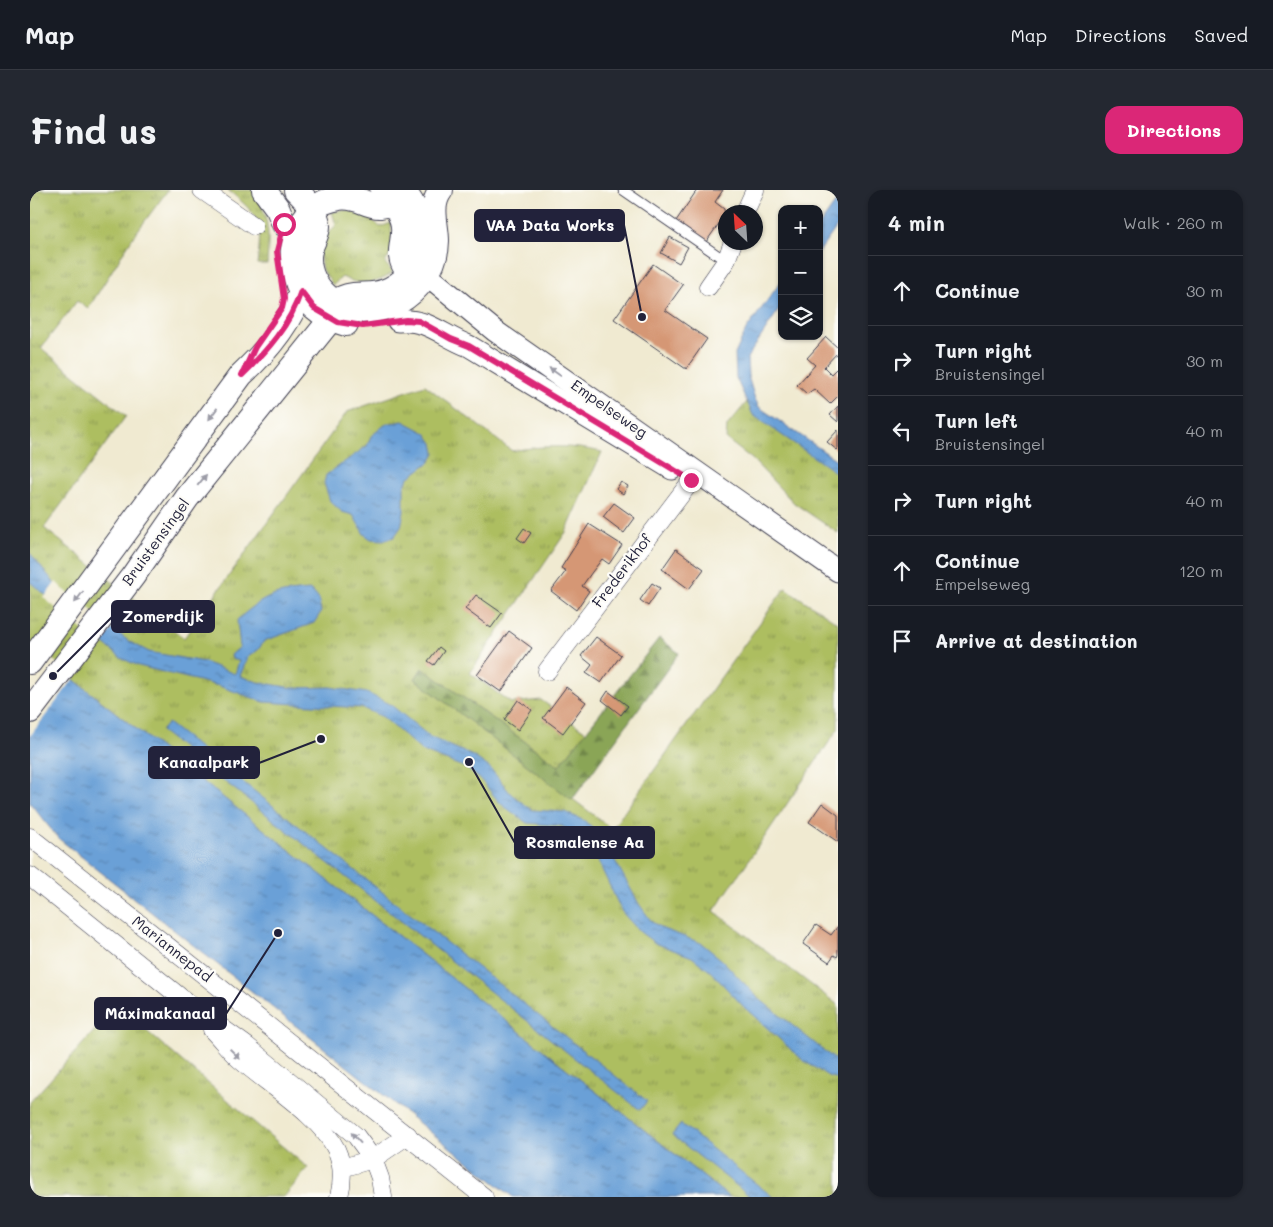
<!DOCTYPE html>
<meta charset="utf-8">
<style>
:root{--surface:#171b24;--page:#242831;--text:#f1f3f6;--muted:#9ea1a6;--line:#363941;--accent:#db2777}
body{margin:0;font-family:Mali,sans-serif;background:var(--page);color:var(--text)}
.controls{position:absolute;right:15px;top:15px;display:grid;overflow:hidden;border-radius:10px;box-shadow:0 1px 4px #0004}
.controls button{width:45px;height:45px;display:grid;place-items:center;padding:0;border:0;border-bottom:1px solid var(--line);background:var(--surface);color:var(--text);font:25px sans-serif}
.compass{position:absolute;left:688px;top:15px;width:45px;height:45px;border-radius:50%;background:var(--surface);box-shadow:0 1px 4px #0004;rotate:335deg}
.stop{position:absolute;width:15px;height:15px;margin:-11px;border:4px solid #db2777;border-radius:50%;background:#fff}
.stop.end{background:#db2777;border-color:#fff;box-shadow:0 1px 5px #0008}
.list{margin:0;padding:0;list-style:none}
h2{display:flex;justify-content:space-between;align-items:center;height:65px;margin:0;padding:0 20px;font-size:21px}
h2 small{font-size:16px;font-weight:400;color:var(--muted)}
.list li{display:grid;grid-template-columns:32px 1fr auto;gap:15px;align-items:center;box-sizing:border-box;height:70px;padding:0 20px;border-top:1px solid var(--line)}
.list b{display:block;font-size:19px;white-space:nowrap}
.list p{margin:0;font-size:16px;white-space:nowrap;color:var(--muted)}
.list em{font-size:16px;font-style:normal;color:var(--muted)}
.icon{flex:none;width:28px;height:28px;fill:none;stroke:currentColor;stroke-width:2;stroke-linecap:round;stroke-linejoin:round}
.map{position:relative;flex:none;width:808px;height:1007px;overflow:hidden;border-radius:15px}
header{display:flex;align-items:center;gap:30px;box-sizing:border-box;height:70px;padding:0 25px;background:var(--surface);border-bottom:1px solid var(--line)}
header strong{font-size:24px}
nav{display:flex;gap:28px;margin-inline-start:auto;font-size:18px}
.intro{display:flex;align-items:center;justify-content:space-between;box-sizing:border-box;height:120px;padding:0 30px}
h1{margin:0;font-size:35px}
.button{padding:12px 22px;border-radius:15px;background:var(--accent);color:#fff;font-size:18px;font-weight:700}
main{display:flex;gap:30px;padding:0 30px}
aside{flex:1;background:var(--surface);border-radius:15px;box-shadow:0 1px 4px #0004}
.map>svg:first-child{display:block}
.grass{fill:url(#grass-tufts);stroke:#68704e}
.forest{fill:url(#forest-firs);stroke:#566449}
.water{fill:url(#water-ripples);stroke:#466189}
.pier{fill:#f0ead1}
.building{fill:#d59774}
.lines{fill:none;stroke-linecap:round;stroke-linejoin:round}
.service-casing{stroke:#414052;stroke-width:11}
.minor-casing{stroke:#414052;stroke-width:19}
.tertiary-casing{stroke:#414052;stroke-width:23}
.secondary-casing{stroke:#414052;stroke-width:26}
.service{stroke:#fff;stroke-width:9}
.minor{stroke:#fff;stroke-width:18}
.tertiary{stroke:#fff;stroke-width:21}
.secondary{stroke:#fff;stroke-width:24}
.oneway{fill:#9c9ca7}
.route{stroke:#db2777;stroke-width:6}
.labels{text-anchor:middle;stroke-width:4.5;stroke-linejoin:round;paint-order:stroke}
.street-label{font-size:15px;fill:#22223b;stroke:#fdfcf7}
.leader{fill:none;stroke:#22223b;stroke-width:2}
.callout-dot{fill:#22223b;stroke:#fdfcf7;stroke-width:2}
.callout{fill:#22223b;stroke:#22223b;stroke-width:2}
.callout-label{font-size:16px;text-anchor:middle;font-weight:bold;fill:#fff}
</style>
<header>
<strong>Map</strong>
<nav><a>Map</a><a>Directions</a><a>Saved</a></nav>
</header>
<div class="intro"><h1>Find us</h1><a class="button">Directions</a></div>
<main>
<div class="map">
<svg width="808" height="1007" viewBox="0 0 808 1007">
<defs>
<pattern id="grass-tufts" width="24" height="20" patternUnits="userSpaceOnUse" patternTransform="scale(1.25)"><rect width="24" height="20" fill="#adbe61"/><path d="M3 7l-1-3M5 7V3M7 7l1-3M15 17l-1-3M17 17v-4M19 17l1-3" fill="none" stroke="#8c9a51"/></pattern>
<pattern id="forest-firs" width="22" height="20" patternUnits="userSpaceOnUse" patternTransform="scale(1.25)"><rect width="22" height="20" fill="#8aa557"/><path d="M5 1l3.5 6h-7zM16 11l3.5 6h-7z" fill="#708649"/></pattern>
<pattern id="water-ripples" width="26" height="14" patternUnits="userSpaceOnUse" patternTransform="scale(1.25)"><rect width="26" height="14" fill="#6aa0d7"/><path d="M2 4q2-2 4 0t4 0M15 11q2-2 4 0t4 0" fill="none" stroke="#5782b0"/></pattern>
</defs>
<rect width="100%" height="100%" fill="#fdfcf7"/>
<filter id="ink" filterUnits="userSpaceOnUse"><feTurbulence type="fractalNoise" baseFrequency=".02" numOctaves="2"/><feDisplacementMap in="SourceGraphic" scale="10" xChannelSelector="R" yChannelSelector="G"/><feConvolveMatrix kernelMatrix="1 2 1 2 8 2 1 2 1" color-interpolation-filters="sRGB"/></filter>
<filter id="wash" filterUnits="userSpaceOnUse"><feTurbulence type="fractalNoise" baseFrequency=".0096" numOctaves="4" result="noise"/><feDisplacementMap in="SourceGraphic" scale="20" xChannelSelector="R" yChannelSelector="G"/><feGaussianBlur stdDeviation="1.12" result="paint"/><feColorMatrix in="noise" values="0 0 0 0 0 0 0 0 0 0 0 0 0 0 0 0 0 1.4 0 .05"/><feComposite in="paint" operator="in"/></filter>
<g filter="url(#wash)">
<rect width="100%" height="100%" fill="#f0ead1"/>
<g class="grass">
<path d="M0 0H138L103 47 58 119 47 111 11 158 96 226 14 338 154 448 317 222 395 195 482 261C512 255 542 255 572 262L536 342 440 483 481 513 511 510 556 542 529 576 392 478 385 489 582 639 755 398 808 433V539L684 721 808 815V1007H699L0 455Z"/>
<path d="M198 0H224C240 29 239 42 237 74H227C233 33 230 26 198 0Z"/>
<path d="M314 20C329 22 340 26 350 37L361 33 362 61 355 73 363 82C347 95 330 96 312 87L303 95 292 80 289 62 298 44 306 35 302 22Z"/>
<path d="M721 207V213L808 277V343L764 313 722 269 696 249 697 236Z"/>
<path d="M87 816 278 978 254 1007H0V912Z"/>
</g>
<path class="forest" d="M629 448 649 463 542 610 385 489 392 478 529 576Z"/>
<g class="water">
<path d="M808 9V35L789 62V36Z"/>
<path d="M752 90V115L717 168 718 186 725 209 729 217 808 271V284L723 225 706 188 705 164 716 140Z"/>
<path d="M373 231 396 243 403 253 405 263 401 271 378 288 374 298V322L371 337 364 347 353 350 341 349 334 344 323 325 312 322 300 311 294 293 296 285 337 256 341 246 356 234Z"/>
<path d="M0 363 31 401 100 452 119 462 174 472 205 484 209 471 202 469 201 465 210 457 207 430C234 406 245 402 281 400L288 408 291 422 284 433 234 451 228 460 218 467 210 486 228 492 263 498 300 497 337 503 361 515 400 547 443 566 460 578 481 604 502 620 535 622 555 631 573 649 609 714 622 732 633 739 671 753 692 770 727 807 808 872V889L798 886 774 871 715 818 681 782 662 767 625 753 610 742 592 722 562 658 547 643 531 636 497 633 471 614 450 589 436 578 392 561 353 527 332 518 234 512 189 496 109 476 91 468 0 392Z"/>
<path d="M0 455 699 1007H483L121 722 28 648 0 613Z"/>
<path d="M138 533 617 911 610 920 131 541Z"/>
<path d="M651 934 743 1007H721L642 945Z"/>
</g>
<g class="pier">
<path d="M26 392 33 399 84 437 70 454 14 408Z"/>
<path d="M0 452 45 487 0 546Z"/>
</g>
<g id="blocks">
<g class="building">
<path d="M667 0H693L685 12 694 19 695 25 676 52 646 31Z"/>
<path d="M640 47 658 57 649 73 631 63Z"/>
<path d="M623 74 653 95 635 120 677 149 656 179 584 129Z"/>
<path d="M796 147 808 158V162L794 177 801 184 806 179 808 181V206L800 214 784 199 777 204 767 195 785 175 777 168Z"/>
<path d="M808 216V232L800 225Z"/>
<path d="M808 240V259L807 260 797 252Z"/>
<path d="M591 292 598 296 593 304 586 299Z"/>
<path d="M584 313 605 328 594 343 573 327Z"/>
<path d="M559 334 592 355 579 374 572 369 562 382 552 396 559 401 546 420 521 401 536 381 531 378Z"/>
<path d="M494 338 501 343 494 353 487 348Z"/>
<path d="M646 359 674 379 659 399 632 379Z"/>
<path d="M622 393 630 398 618 416 610 410Z"/>
<path d="M446 405 472 423 461 438 435 419Z"/>
<path d="M479 441 502 458 471 502 447 485Z"/>
<path d="M566 447 591 465 571 493 556 483 562 475 551 466Z"/>
<path d="M409 457 414 461 404 475 398 471Z"/>
<path d="M536 497 556 512 533 543 513 528Z"/>
<path d="M578 501 598 516 591 525 572 510Z"/>
<path d="M488 510 502 520 488 540 474 530Z"/>
<path d="M792 613 808 625V652L779 632Z"/>
<path d="M786 735 801 745 808 736V765L807 767 804 765 799 772 773 754Z"/>
</g>
</g>
</g>
<g filter="url(#ink)">
<use href="#blocks" fill-opacity="0" stroke="#414052" stroke-width="1"/>
<g class="lines">
<g class="service-casing">
<path id="service" d="M593 0 696 71"/>
</g>
<g class="minor-casing">
<g id="minor">
<path d="M172 0 224 36"/>
<path d="M715 22 725 0"/>
<path d="M678 97 696 71 703 52"/>
<path d="M517 481 668 282"/>
<path d="M0 647 454 1007"/>
<path d="M0 686 160 815 217 856 326 946 343 969 350 988 353 1007"/>
<path d="M182 840C191 849 199 860 208 868 237 894 289 925 306 959 313 974 313 991 309 1007"/>
<path d="M312 978 343 969 378 945"/>
</g>
</g>
<g class="tertiary-casing">
<g id="tertiary">
<path d="M397 85 465 141 808 381"/>
<path d="M368 131C398 128 412 146 439 156L642 279"/>
</g>
</g>
<g class="secondary-casing">
<g id="secondary">
<path d="M234 0 248 19 254 34"/>
<path d="M266 0C275 9 287 21 288 35 289 45 279 55 279 67 278 98 309 123 339 121 361 119 380 108 393 90 401 79 407 65 407 51 407 34 399 16 411 0"/>
<path d="M352 3C363 13 375 26 373 43 373 50 370 59 371 66 372 76 379 83 385 90"/>
<path d="M299 116C324 96 335 111 360 99 398 81 399 27 372 0"/>
<path d="M316 134C298 129 280 118 271 101 252 66 265 14 309 8 327 5 337 17 350 16 359 15 369 7 375 0"/>
<path d="M0 472 211 185C237 161 260 134 271 101"/>
<path d="M0 521 103 386 157 308 297 134 318 119"/>
</g>
</g>
<use href="#service" class="service"/>
<use href="#minor" class="minor"/>
<use href="#tertiary" class="tertiary"/>
<use href="#secondary" class="secondary"/>
</g>
<defs><path id="oneway-solid" d="M-6-.8H1V-3.2L6.5 0L1 3.2V.8H-6Z" transform="scale(1.25)"/></defs>
<g class="oneway">
<use href="#oneway-solid" transform="translate(525 182) rotate(-145)"/>
<use href="#oneway-solid" transform="translate(183 224) rotate(126)"/>
<use href="#oneway-solid" transform="translate(172 290) rotate(-51)"/>
<use href="#oneway-solid" transform="translate(49 407) rotate(127)"/>
<use href="#oneway-solid" transform="translate(205 864) rotate(45)"/>
<use href="#oneway-solid" transform="translate(326 948) rotate(-132)"/>
</g>
</g>
<g class="lines" filter="url(#ink)">
<path class="route" d="M254 34 247 61 254 109 252 118 225 157 212 185C237 161 260 135 271 101L284 118 308 132 333 136 376 130 389 131 421 149 439 156 661 290"/>
</g>
<g class="labels">
<g class="street-label">
<text transform="translate(579 219) rotate(35)" y="5">Empelseweg</text>
<text transform="translate(126 352) rotate(-54)" y="5">Bruistensingel</text>
<text transform="translate(592 381) rotate(-53)" y="5">Frederikhof</text>
<text transform="translate(142 759) rotate(38)" y="5">Mariannepad</text>
</g>
</g>
<path class="leader" d="M612 127L594 35M23 486L82 427M291 549L229 573M439 572L485 653M248 743L196 824"/>
<g class="callout-dot">
<circle cx="612" cy="127" r="5"/>
<circle cx="23" cy="486" r="5"/>
<circle cx="291" cy="549" r="5"/>
<circle cx="439" cy="572" r="5"/>
<circle cx="248" cy="743" r="5"/>
</g>
<g class="callout">
<rect x="445" y="20" width="149" height="31" rx="5"/>
<rect x="82" y="411" width="102" height="31" rx="5"/>
<rect x="119" y="557" width="110" height="31" rx="5"/>
<rect x="485" y="637" width="139" height="31" rx="5"/>
<rect x="65" y="808" width="131" height="31" rx="5"/>
</g>
<g class="callout-label">
<text x="520" y="41">VAA Data Works</text>
<text x="133" y="432">Zomerdijk</text>
<text x="174" y="578">Kanaalpark</text>
<text x="555" y="658">Rosmalense Aa</text>
<text x="130" y="829">Máximakanaal</text>
</g>
</svg>
<div class="controls">
<button>+</button>
<button>−</button>
<button><svg class="icon" aria-label="layers" viewBox="0 0 24 24"><path d="M12 4l9 5-9 5-9-5zM3 14l9 5 9-5"/></svg></button>
</div>
<svg class="compass" viewBox="-18 -18 36 36"><path d="M0-13l5 13h-10z" fill="#e53935"/><path d="M0 13l5-13h-10z" fill="#9ea1a6"/></svg>
<div class="stop" style="left:254px;top:34px"></div>
<div class="stop end" style="left:661px;top:290px"></div>
</div>
<aside>
<h2>4 min<small>Walk · 260 m</small></h2>
<ul class="list">
<li><svg class="icon" aria-label="ahead" viewBox="0 0 24 24"><path d="M12 20V5M6 11l6-6 6 6"/></svg><div><b>Continue</b></div><em>30 m</em></li>
<li><svg class="icon" aria-label="right" viewBox="0 0 24 24"><path d="M7 20v-9h11M14 6l5 5-5 5"/></svg><div><b>Turn right</b><p>Bruistensingel</p></div><em>30 m</em></li>
<li><svg class="icon" aria-label="left" viewBox="0 0 24 24"><path d="M17 20v-9H6M10 6l-5 5 5 5"/></svg><div><b>Turn left</b><p>Bruistensingel</p></div><em>40 m</em></li>
<li><svg class="icon" aria-label="right" viewBox="0 0 24 24"><path d="M7 20v-9h11M14 6l5 5-5 5"/></svg><div><b>Turn right</b></div><em>40 m</em></li>
<li><svg class="icon" aria-label="ahead" viewBox="0 0 24 24"><path d="M12 20V5M6 11l6-6 6 6"/></svg><div><b>Continue</b><p>Empelseweg</p></div><em>120 m</em></li>
<li><svg class="icon" aria-label="arrive" viewBox="0 0 24 24"><path d="M6 21V4h12l-3 4 3 4H6"/></svg><div><b>Arrive at destination</b></div></li>
</ul>
</aside>
</main>
